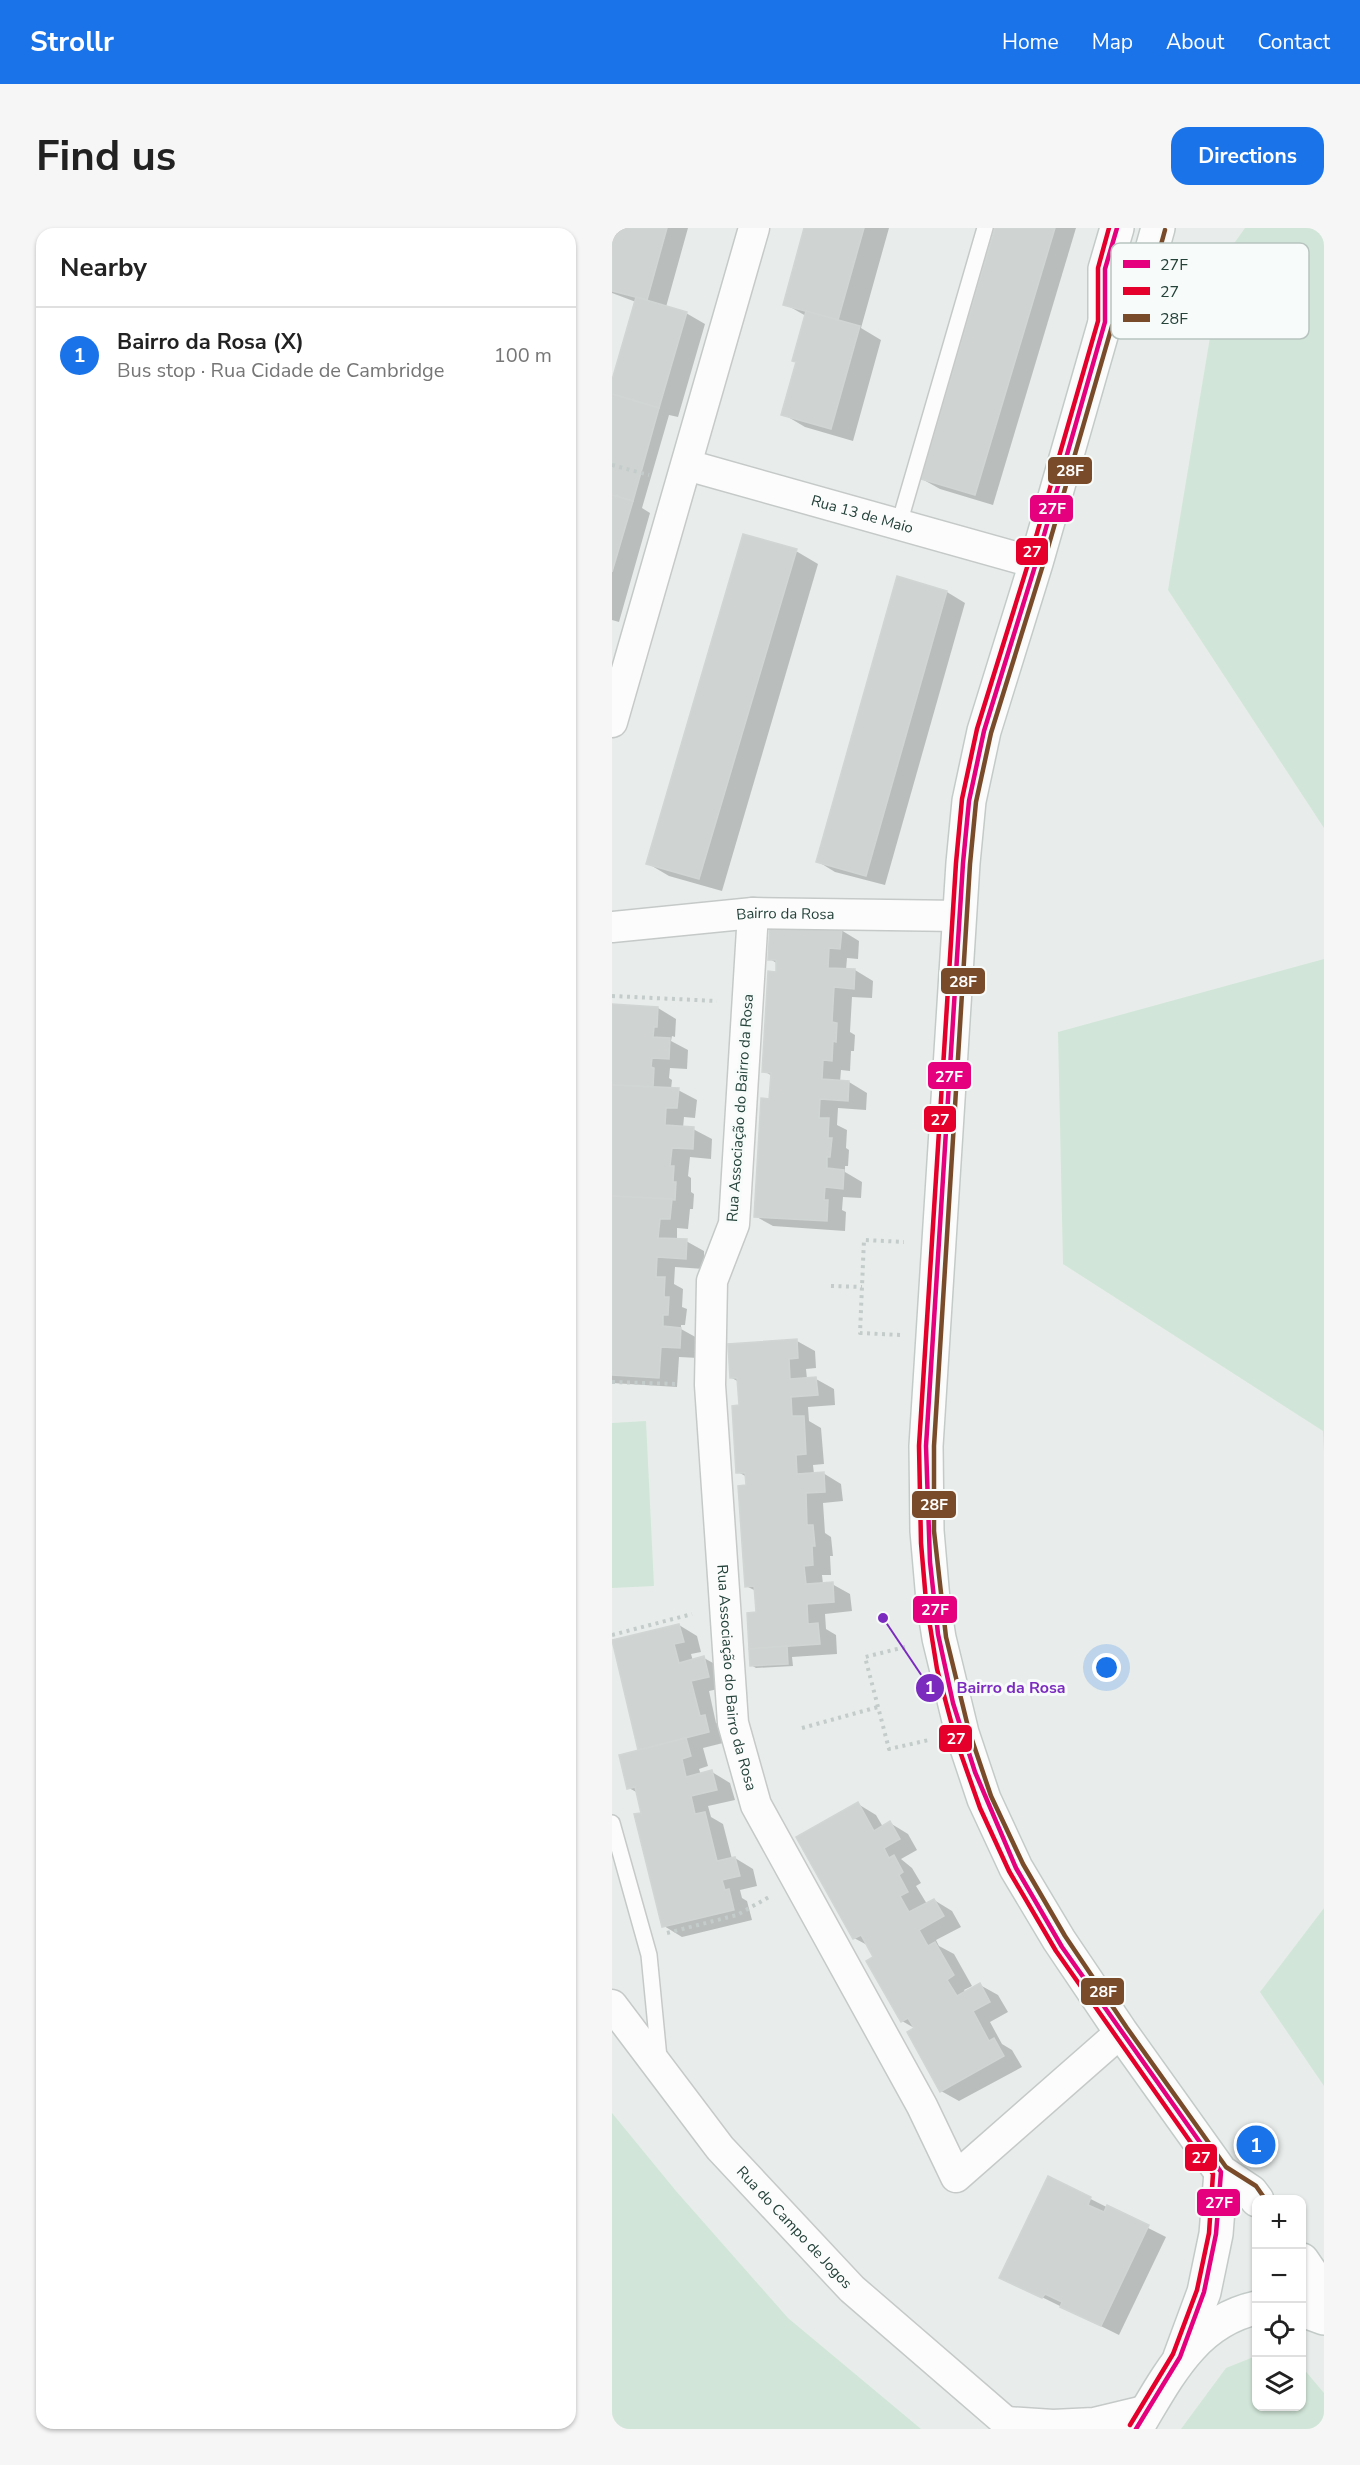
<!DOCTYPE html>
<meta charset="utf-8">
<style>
:root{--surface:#fff;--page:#f6f6f6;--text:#222;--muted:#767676;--line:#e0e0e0;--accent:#1a73e8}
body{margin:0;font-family:"Nunito Sans",sans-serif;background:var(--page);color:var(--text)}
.controls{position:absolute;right:18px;bottom:18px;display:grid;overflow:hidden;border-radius:12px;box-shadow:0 2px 4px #0004}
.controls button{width:54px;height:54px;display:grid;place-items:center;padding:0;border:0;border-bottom:2px solid var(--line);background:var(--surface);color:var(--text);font:30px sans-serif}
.you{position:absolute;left:495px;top:1440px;width:21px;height:21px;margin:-15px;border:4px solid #fff;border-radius:50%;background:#1a73e8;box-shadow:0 0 0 9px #1a73e833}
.badge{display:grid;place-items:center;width:39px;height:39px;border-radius:50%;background:var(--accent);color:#fff;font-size:20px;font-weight:700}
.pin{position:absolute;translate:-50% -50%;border:3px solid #fff;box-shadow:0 2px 6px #0006}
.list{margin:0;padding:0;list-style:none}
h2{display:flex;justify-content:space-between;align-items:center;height:78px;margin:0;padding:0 24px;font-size:26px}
h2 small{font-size:20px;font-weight:400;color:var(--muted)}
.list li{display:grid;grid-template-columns:39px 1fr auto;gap:18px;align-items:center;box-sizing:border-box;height:96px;padding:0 24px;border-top:2px solid var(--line)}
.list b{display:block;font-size:22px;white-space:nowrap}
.list p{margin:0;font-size:20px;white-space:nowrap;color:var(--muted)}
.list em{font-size:20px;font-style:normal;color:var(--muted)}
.icon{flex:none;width:33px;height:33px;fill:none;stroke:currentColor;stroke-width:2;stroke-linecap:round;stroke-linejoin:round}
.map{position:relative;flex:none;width:712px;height:2201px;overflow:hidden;border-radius:18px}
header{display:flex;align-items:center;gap:36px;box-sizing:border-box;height:84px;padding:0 30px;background:var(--accent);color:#fff}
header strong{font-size:28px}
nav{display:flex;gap:33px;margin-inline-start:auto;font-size:21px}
.intro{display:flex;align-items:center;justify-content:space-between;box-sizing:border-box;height:144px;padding:0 36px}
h1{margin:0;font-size:42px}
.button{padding:15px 27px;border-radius:18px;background:var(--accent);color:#fff;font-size:21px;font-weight:700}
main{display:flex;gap:36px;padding:0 36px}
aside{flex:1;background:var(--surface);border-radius:18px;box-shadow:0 2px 4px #0004}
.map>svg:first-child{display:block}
.green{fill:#d1e6d8}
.shadow{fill:#0003}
.building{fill:#cfd4d2;stroke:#d1d6d4;stroke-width:1.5}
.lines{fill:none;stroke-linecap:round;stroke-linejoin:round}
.lane-casing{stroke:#c5cac8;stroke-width:18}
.street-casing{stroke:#c5cac8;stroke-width:33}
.secondary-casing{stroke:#c3cbc8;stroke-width:36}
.path{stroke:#c3ccca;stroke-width:4;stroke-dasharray:3 4.5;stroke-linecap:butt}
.lane{stroke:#fcfcfc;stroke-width:15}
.street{stroke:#fcfcfc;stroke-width:30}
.secondary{stroke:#fcfcfc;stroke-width:33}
.bus-1-casing{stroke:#f7fbf9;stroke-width:9}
.bus-2-casing{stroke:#f7fbf9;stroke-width:9}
.bus-3-casing{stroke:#f7fbf9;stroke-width:9}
.bus-1{stroke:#e5007d;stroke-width:4.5}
.bus-2{stroke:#e4002b;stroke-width:4.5}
.bus-3{stroke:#7a4b2a;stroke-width:4.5}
.labels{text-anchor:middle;stroke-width:6;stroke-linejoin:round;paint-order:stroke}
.street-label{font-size:15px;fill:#24423a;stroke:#f7fbf9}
.key{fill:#f7fbf9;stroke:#b8c4c0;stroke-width:1.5}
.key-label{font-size:16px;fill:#24423a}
.leader{fill:none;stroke:#7b2cbf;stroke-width:2}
.callout-dot{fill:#7b2cbf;stroke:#f7fbf9;stroke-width:2}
.mark-label{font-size:18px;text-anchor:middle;font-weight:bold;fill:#fff}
.callout-label{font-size:16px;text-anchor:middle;font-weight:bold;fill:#7b2cbf;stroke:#f7fbf9;stroke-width:6;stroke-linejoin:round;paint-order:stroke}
.line-badge{stroke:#f7fbf9;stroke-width:2}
.badge-label{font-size:16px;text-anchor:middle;font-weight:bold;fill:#fff}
</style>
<header>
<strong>Strollr</strong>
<nav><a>Home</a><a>Map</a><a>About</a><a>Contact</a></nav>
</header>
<div class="intro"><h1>Find us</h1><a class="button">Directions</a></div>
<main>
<aside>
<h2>Nearby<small></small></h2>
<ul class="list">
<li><span class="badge">1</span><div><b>Bairro da Rosa (X)</b><p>Bus stop · Rua Cidade de Cambridge</p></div><em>100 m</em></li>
</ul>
</aside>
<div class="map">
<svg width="712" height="2201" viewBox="0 0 712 2201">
<rect width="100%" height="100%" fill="#e8edeb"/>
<g class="green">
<path d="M633 0H712V600L556 362 611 31Z"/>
<path d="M712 731V1224L711 1203 451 1036 446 804Z"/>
<path d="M34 1193 42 1358 0 1360V1195Z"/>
<path d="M712 1680V1858L648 1764Z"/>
<path d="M0 1885 64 1963 176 2090 309 2201H0Z"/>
<path d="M644 2128V2178H690V2139L712 2165V2201H569L614 2140Z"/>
</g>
<g class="shadow">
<path d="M5 0H76L54 79 74 85 93 96 66 189 57 187 30 280 38 285 7 394 0 392V158L24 74 0 65V17Z"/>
<path d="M194 0H277L249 100 269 112 241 213 193 199 171 186 186 134 194 88 173 76Z"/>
<path d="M385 0H464L381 277 328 261 310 251Z"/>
<path d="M184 323 206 336 110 663 57 648 35 635Z"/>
<path d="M286 350 335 364 353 375 273 657 223 644 205 633Z"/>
<path d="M229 702 247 713 246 731 235 730 234 742H243L261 753 260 770 240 769 238 804 243 807 242 823H239L238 843 229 842 228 854H237L255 865 254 882 226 880 225 897 235 902 234 920 237 922 236 938H233V944L250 954 249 970 231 969 230 982 234 984 233 1003 161 998 143 988 160 848 152 843 166 736 158 731Z"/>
<path d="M0 777 46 780 64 791 63 809 60 808 59 813 76 822 75 841 58 840 57 850 60 852 59 861 66 862 85 872 83 890 72 889 71 900 81 901 100 911 99 931 78 929 76 948 79 950V964L82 966 81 981H78L76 1001 65 1000V1012L74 1013 92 1023V1041L63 1039 62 1056 71 1061 70 1079 75 1081 73 1097H69V1101L87 1111 86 1130 67 1129 65 1159 0 1155Z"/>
<path d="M185 1113 203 1123 204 1140 194 1141 195 1151H204L222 1161 223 1177 196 1179 197 1193 209 1200 212 1236 201 1237 202 1246 211 1245 229 1256 230 1265 231 1273 211 1275 213 1305 219 1309 221 1328H218L219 1347H210L211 1356H220L238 1366 240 1383 213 1386 214 1401 224 1407 225 1426 180 1429 181 1438 144 1440 139 1437 145 1386 144 1363 134 1358 135 1249 126 1244 129 1178 127 1154 120 1150Z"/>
<path d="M67 1397 85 1408 89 1424 79 1426 81 1433 92 1430 110 1440 115 1459 97 1463 104 1495 111 1499 115 1514 91 1520 96 1538 87 1541 89 1547 100 1544 118 1555 123 1572 96 1578 99 1589 111 1596 120 1631 123 1630 141 1641 145 1658 128 1662 130 1670 135 1673 140 1692 70 1709 52 1698 31 1586 26 1565 17 1560 28 1523 1 1413Z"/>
<path d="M246 1576 264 1587 271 1599 278 1595 296 1606 305 1622 289 1631 300 1640 309 1655 304 1658 315 1676 322 1672 340 1683 349 1699 324 1712 327 1718 342 1726 360 1758 352 1762 354 1765 368 1757 386 1767 396 1784 378 1794 390 1816 400 1822 410 1839 347 1873 329 1863 304 1801 290 1793 263 1730 257 1718 242 1710Z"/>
<path d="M437 1950 554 2009 507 2107 389 2049Z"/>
</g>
<g class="building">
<path d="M3 0H55L35 72 0 63V12Z"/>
<path d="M192 0H252L226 92 171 77Z"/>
<path d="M383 0H443L363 267 309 251Z"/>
<path d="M24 69 75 84 47 180 0 166V152Z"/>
<path d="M194 83 248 98 219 201 169 187 184 134 180 133Z"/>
<path d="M0 166 47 180 21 273 0 267Z"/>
<path d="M0 267 21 273 0 344Z"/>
<path d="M131 306 185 321 87 651 34 636Z"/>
<path d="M285 348 335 363 254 648 204 634Z"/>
<path d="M158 697 230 701 228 721 217 720 216 740 243 741 242 761 222 759 220 794 225 795 224 814 221 813 220 833 211 832 210 851 237 853 236 873 208 871 207 890H217L216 910H220L218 929H215V940L232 942 231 961 213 959 212 972H216L215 993 142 989 149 870 157 871 159 845 150 844 156 743 164 744V732H156Z"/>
<path d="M0 776 46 779 45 799H42L41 809 58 810 57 831 40 830 39 839 42 840 41 859 0 857Z"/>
<path d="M0 857 67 860 65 880H54L53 897 82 899 81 921 60 920 58 938H62L61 954H64L63 972 0 968Z"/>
<path d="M0 968 60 971 58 991H48L46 1010 75 1011 74 1031 45 1029 44 1049H53L52 1069H57L56 1087H51V1098L69 1100 68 1120 49 1119 47 1150 0 1147Z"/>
<path d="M185 1111 186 1130 177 1131 178 1151 204 1149 206 1167 179 1169 180 1188H192L194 1226 184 1227 185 1246 212 1244 213 1264 194 1265 195 1297H201L203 1318H200L201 1337 192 1338 194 1356 221 1354 222 1374 195 1376 196 1396 206 1395 208 1416 137 1421 135 1385 144 1384 142 1358 133 1359 126 1258 134 1257 133 1245H124L120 1178 127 1177 125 1150H118L116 1116Z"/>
<path d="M67 1396 72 1414 62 1416 67 1435 92 1428 97 1449 79 1453 88 1488 93 1487 97 1504 26 1522 0 1412Z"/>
<path d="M175 1418 176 1436 138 1438 137 1421Z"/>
<path d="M74 1510 79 1528 70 1531 74 1549 100 1542 105 1562 79 1568 83 1586 93 1584 105 1633 123 1629 128 1648 110 1652 113 1662 117 1661 122 1682 50 1699 22 1586 29 1585 23 1559 15 1561 7 1527Z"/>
<path d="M246 1574 262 1603 278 1593 288 1611 272 1620 277 1630 282 1627 291 1644 287 1647 296 1664 288 1668 297 1684 322 1671 332 1688 307 1702 316 1718 323 1714 342 1747 335 1752 345 1768 368 1755 378 1774 361 1783 377 1813 382 1810 392 1828 328 1864 295 1804 302 1800 296 1790 289 1794 254 1733 261 1729 249 1707 241 1711 184 1609Z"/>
<path d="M436 1948 479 1969 476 1977 492 1984 495 1977 537 1997 489 2098 448 2079 450 2074 433 2066 430 2070 387 2050Z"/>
</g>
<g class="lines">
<g class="lane-casing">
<g id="lane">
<path d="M287 296 373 0"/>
<path d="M0 1595 37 1727 47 1830"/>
</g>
</g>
<g class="street-casing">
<g id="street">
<path id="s1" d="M75 237 424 335"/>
<path d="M0 494 142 0"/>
<path id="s2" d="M141 685 122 996 100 1053 98 1157 121 1495 144 1577 310 1878 344 1949 509 1804"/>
<path id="s3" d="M0 699 141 685 348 688"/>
<path id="s4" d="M0 1777 108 1920 240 2061 394 2194 398 2201"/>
<path d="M394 2194 441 2197 482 2195 536 2182"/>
</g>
</g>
<g class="secondary-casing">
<g id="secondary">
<path d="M505 0 493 41V94L424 335 372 503 357 573 351 635 314 1218 315 1303 321 1372 327 1410 350 1505 372 1571 404 1640 447 1712 509 1804 609 1944 639 1964 645 1972"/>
<path d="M493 94 534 43 546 0"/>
<path d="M690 2032 712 2064"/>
<path d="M690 2082 712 2090"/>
<path d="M568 2129 592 2064 604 2006 609 1944"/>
<path d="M524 2201C555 2150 581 2094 644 2080"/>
</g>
</g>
<g class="path">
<path d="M0 237 37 247"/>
<path d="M0 768 105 773"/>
<path d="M219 1058 250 1059"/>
<path d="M288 1107 248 1105 252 1012 292 1014"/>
<path d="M0 1154 65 1156"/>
<path d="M0 1407 80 1386"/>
<path d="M293 1419 253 1429 277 1521 317 1512"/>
<path d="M190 1500 266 1479"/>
<path d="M55 1705 125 1687 157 1669"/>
</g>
<use href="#lane" class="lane"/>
<use href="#street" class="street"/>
<use href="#secondary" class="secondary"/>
<g class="bus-1-casing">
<path id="bus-1" d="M505 0 493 41V94L424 335 372 503 357 573 351 635 314 1218 318 1334 326 1406 341 1475 363 1544 404 1640 450 1719 609 1944 604 2006 592 2064 568 2129 524 2201"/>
</g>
<g class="bus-2-casing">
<path id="bus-2" d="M497 0 486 40V93L417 333 365 501 350 571 344 635 307 1218 309 1315 314 1373 325 1441 344 1512 368 1580 397 1643 444 1723 601 1946 597 2005 585 2062 561 2126 518 2197"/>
</g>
<g class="bus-3-casing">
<path id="bus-3" d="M553 2 541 46 500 98 431 337 379 505 364 574 358 636 322 1218V1303L334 1409 357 1503 379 1568 411 1636 453 1708 515 1800 614 1939 644 1958 651 1968"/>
</g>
<use href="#bus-1" class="bus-1"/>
<use href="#bus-2" class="bus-2"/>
<use href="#bus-3" class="bus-3"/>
</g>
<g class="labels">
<g class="street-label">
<text dy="5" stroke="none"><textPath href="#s1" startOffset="182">Rua 13 de Maio</textPath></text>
<text dy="5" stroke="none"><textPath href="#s3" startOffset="174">Bairro da Rosa</textPath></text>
<text transform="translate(128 880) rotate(-86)" y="5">Rua Associação do Bairro da Rosa</text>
<text dy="5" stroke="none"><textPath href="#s2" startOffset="771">Rua Associação do Bairro da Rosa</textPath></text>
<text dy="5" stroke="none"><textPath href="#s4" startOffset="288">Rua do Campo de Jogos</textPath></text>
</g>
</g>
<rect x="499" y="15" width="198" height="96" rx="9" class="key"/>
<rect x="511" y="32" width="27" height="8" fill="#e5007d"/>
<rect x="511" y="59" width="27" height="8" fill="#e4002b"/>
<rect x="511" y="86" width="27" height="8" fill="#7a4b2a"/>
<g class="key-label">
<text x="548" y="42">27F</text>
<text x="548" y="69">27</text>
<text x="548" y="96">28F</text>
</g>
<path class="leader" d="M271 1390L318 1460"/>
<g class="callout-dot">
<circle cx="271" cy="1390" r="6"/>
<circle cx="318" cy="1460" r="15"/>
</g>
<g class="mark-label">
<text x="318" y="1466">1</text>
</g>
<g class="callout-label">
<text x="399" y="1465">Bairro da Rosa</text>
</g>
<g class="line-badge">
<rect x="435" y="228" width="46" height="29" rx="6" fill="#7a4b2a"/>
<rect x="417" y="266" width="45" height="29" rx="6" fill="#e5007d"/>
<rect x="403" y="309" width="34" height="29" rx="6" fill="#e4002b"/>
<rect x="328" y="739" width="46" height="28" rx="6" fill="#7a4b2a"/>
<rect x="315" y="833" width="45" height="29" rx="6" fill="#e5007d"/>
<rect x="311" y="877" width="34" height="28" rx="6" fill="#e4002b"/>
<rect x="299" y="1262" width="46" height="29" rx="6" fill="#7a4b2a"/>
<rect x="300" y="1367" width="46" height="29" rx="6" fill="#e5007d"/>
<rect x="326" y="1496" width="35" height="29" rx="6" fill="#e4002b"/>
<rect x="468" y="1749" width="45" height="29" rx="6" fill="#7a4b2a"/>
<rect x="572" y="1915" width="34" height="29" rx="6" fill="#e4002b"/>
<rect x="584" y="1960" width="45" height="29" rx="6" fill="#e5007d"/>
</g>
<g class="badge-label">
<text x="458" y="248">28F</text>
<text x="440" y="286">27F</text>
<text x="420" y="329">27</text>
<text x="351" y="759">28F</text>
<text x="337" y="854">27F</text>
<text x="328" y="897">27</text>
<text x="322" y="1282">28F</text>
<text x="323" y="1387">27F</text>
<text x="344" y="1516">27</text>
<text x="491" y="1769">28F</text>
<text x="589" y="1935">27</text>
<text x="607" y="1980">27F</text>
</g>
</svg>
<div class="controls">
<button>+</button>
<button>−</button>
<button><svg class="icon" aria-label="locate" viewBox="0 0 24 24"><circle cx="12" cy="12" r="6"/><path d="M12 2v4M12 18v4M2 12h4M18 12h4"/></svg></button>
<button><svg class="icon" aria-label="layers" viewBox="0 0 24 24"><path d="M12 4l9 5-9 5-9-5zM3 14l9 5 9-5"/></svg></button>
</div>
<div class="you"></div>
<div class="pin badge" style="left:644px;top:1917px">1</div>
</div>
</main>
